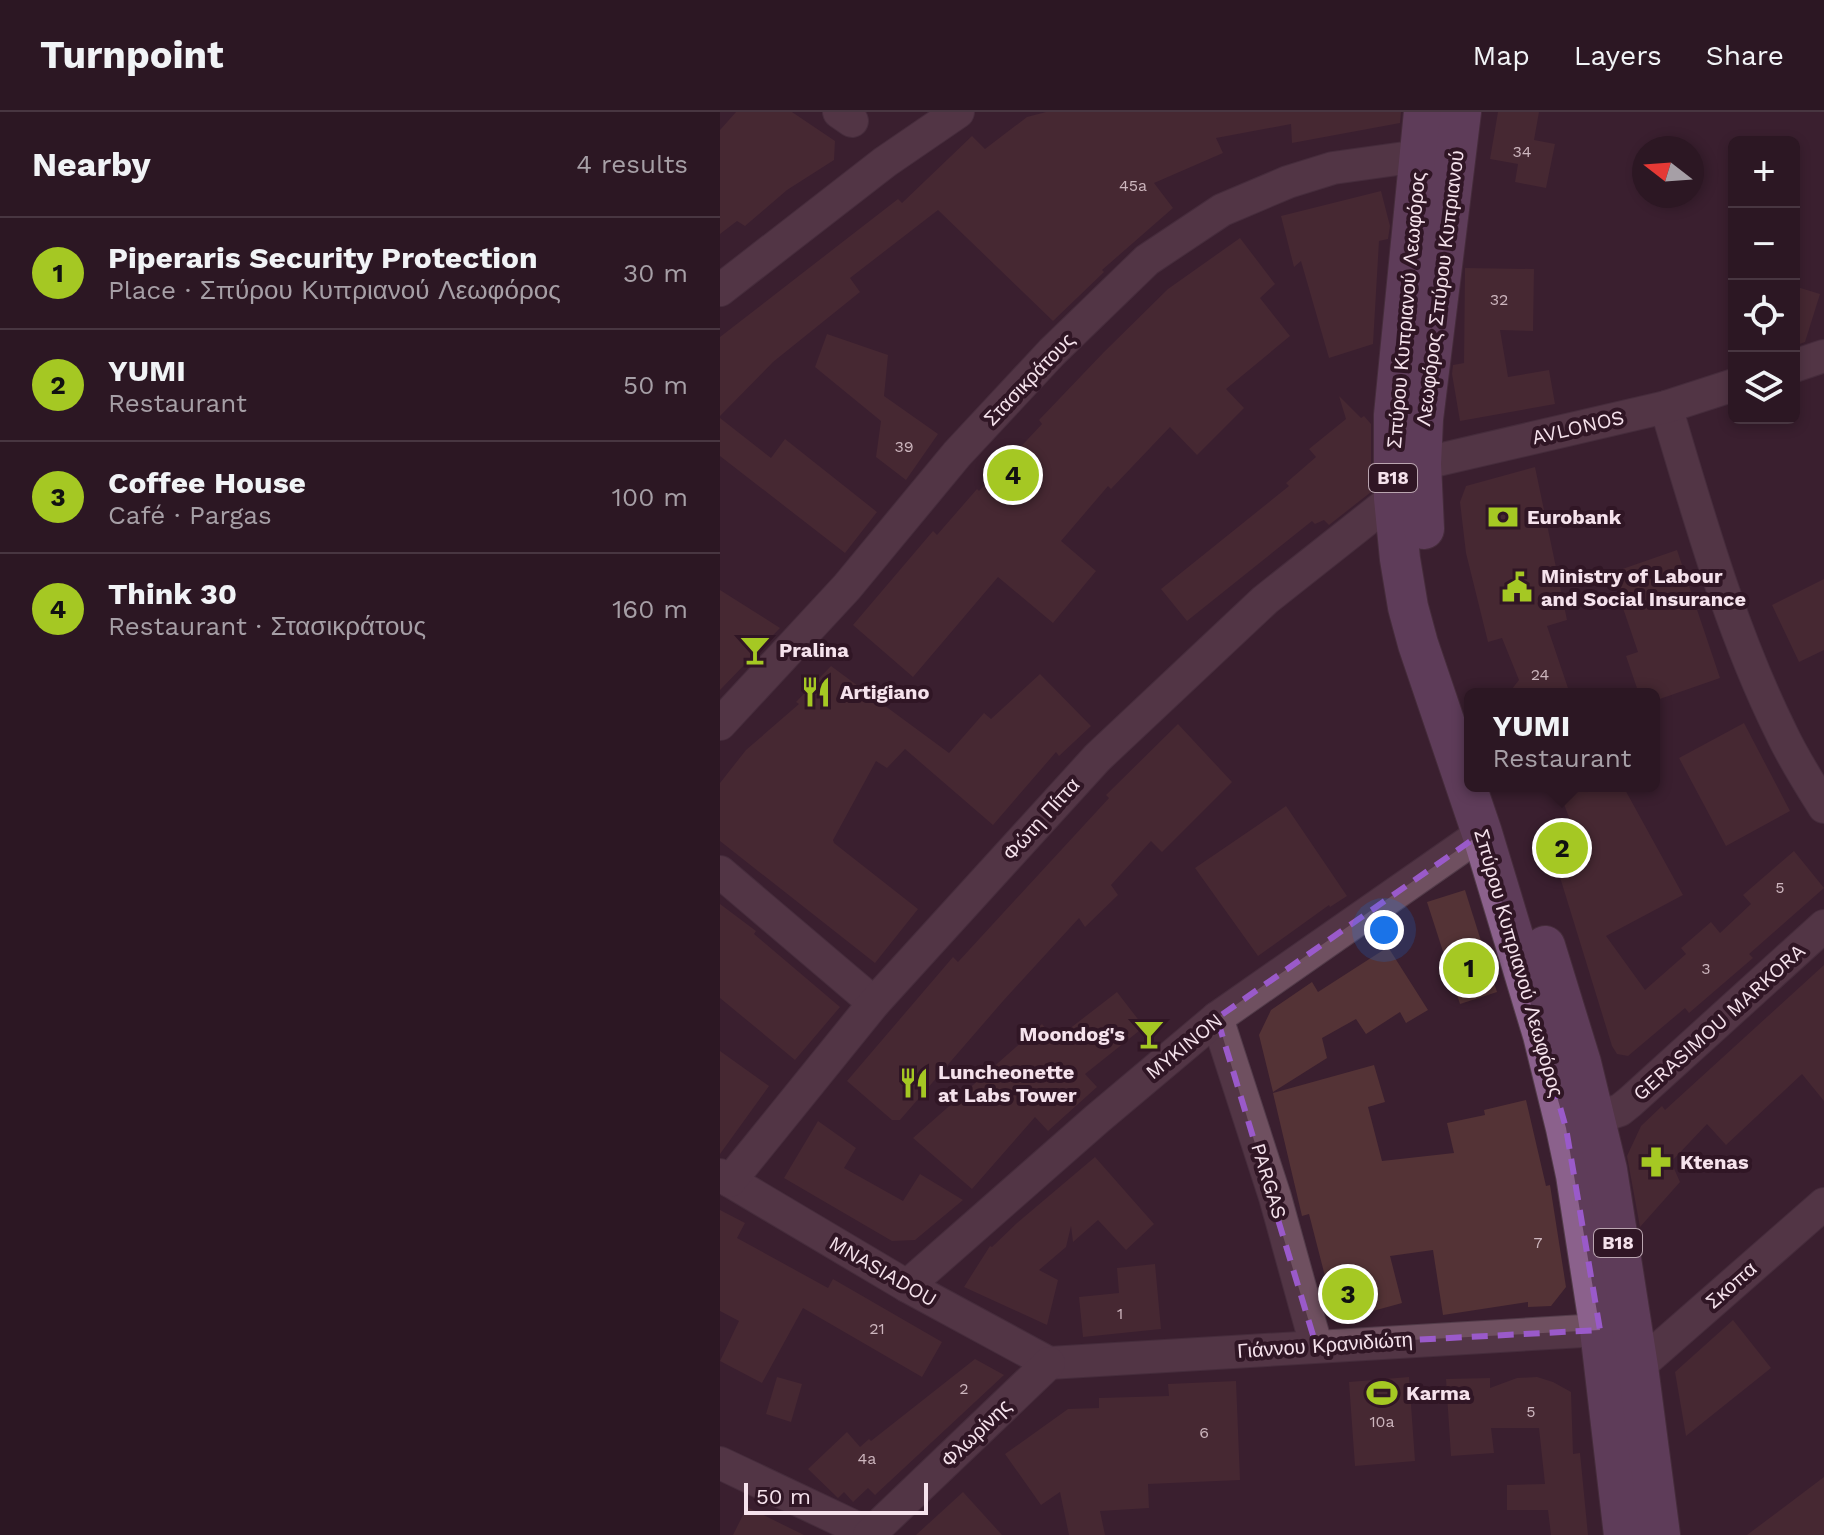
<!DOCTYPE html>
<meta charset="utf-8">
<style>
:root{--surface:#2c1723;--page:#382430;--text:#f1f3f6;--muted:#a69fa6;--line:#483641;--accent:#a5c823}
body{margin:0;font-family:"Work Sans",sans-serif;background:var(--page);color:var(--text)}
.controls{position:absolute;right:24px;top:24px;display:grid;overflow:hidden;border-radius:12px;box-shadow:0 4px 12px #0003}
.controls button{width:72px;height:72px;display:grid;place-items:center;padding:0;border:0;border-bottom:2px solid var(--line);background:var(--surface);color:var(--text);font:40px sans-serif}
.compass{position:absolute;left:912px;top:24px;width:72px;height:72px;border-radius:50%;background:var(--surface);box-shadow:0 4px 12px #0003;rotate:287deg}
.scale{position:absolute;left:24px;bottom:20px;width:184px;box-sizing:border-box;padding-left:8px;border:4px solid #f5e2ec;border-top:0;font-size:22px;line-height:28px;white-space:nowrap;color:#f5e2ec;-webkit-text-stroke:6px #301625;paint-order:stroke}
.you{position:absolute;left:664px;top:818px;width:28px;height:28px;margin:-20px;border:6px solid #fff;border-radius:50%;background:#1a73e8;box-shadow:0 0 0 12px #1a73e833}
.badge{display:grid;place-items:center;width:52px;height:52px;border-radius:50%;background:var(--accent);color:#111;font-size:26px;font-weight:700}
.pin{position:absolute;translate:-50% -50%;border:4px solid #fff;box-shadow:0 2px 8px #0006}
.popup{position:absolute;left:744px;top:576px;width:196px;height:104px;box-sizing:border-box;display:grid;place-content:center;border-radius:12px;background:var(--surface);filter:drop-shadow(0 2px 6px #0005);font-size:26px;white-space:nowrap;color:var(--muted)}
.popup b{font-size:30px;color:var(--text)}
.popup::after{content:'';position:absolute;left:50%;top:100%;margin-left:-16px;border:16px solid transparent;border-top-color:var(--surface)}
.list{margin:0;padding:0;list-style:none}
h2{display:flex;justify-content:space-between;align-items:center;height:104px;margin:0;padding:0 32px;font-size:34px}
h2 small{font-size:26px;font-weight:400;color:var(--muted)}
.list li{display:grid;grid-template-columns:52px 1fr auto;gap:24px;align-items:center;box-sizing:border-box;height:112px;padding:0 32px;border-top:2px solid var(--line)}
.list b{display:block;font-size:30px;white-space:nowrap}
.list p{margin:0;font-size:26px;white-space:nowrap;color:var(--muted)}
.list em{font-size:26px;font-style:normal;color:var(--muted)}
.icon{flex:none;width:44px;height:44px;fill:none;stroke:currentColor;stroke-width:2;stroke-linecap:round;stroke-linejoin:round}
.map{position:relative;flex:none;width:1104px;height:1423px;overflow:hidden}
header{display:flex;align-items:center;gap:48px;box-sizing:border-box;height:112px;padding:0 40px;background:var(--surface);border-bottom:2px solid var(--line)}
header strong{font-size:38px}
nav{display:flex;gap:44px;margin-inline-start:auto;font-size:28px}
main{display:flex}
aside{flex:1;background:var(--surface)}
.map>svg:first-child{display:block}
.building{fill:#543336}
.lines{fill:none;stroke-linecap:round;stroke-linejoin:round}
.minor-casing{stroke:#533c4a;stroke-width:34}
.major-casing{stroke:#533c4a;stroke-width:42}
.minor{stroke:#6f5060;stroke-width:32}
.major{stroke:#8b618c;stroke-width:40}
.marked{fill:none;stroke:#9a5aca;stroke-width:6;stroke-dasharray:16 10;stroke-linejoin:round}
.labels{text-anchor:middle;stroke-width:8;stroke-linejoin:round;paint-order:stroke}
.number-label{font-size:16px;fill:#cdb6be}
.shield{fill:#301625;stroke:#baa5b0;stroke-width:2}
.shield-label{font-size:18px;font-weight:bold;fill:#f5e2ec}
.street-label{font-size:20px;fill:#f5e2ec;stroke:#301625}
.poi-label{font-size:20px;font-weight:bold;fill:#f5e2ec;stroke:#301625;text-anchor:start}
</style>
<header>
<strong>Turnpoint</strong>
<nav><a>Map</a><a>Layers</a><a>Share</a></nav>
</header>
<main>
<aside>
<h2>Nearby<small>4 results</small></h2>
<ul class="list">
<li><span class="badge">1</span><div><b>Piperaris Security Protection</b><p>Place · Σπύρου Κυπριανού Λεωφόρος</p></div><em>30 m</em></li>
<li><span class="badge">2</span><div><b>YUMI</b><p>Restaurant</p></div><em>50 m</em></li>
<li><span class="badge">3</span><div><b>Coffee House</b><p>Café · Pargas</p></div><em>100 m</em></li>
<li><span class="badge">4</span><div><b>Think 30</b><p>Restaurant · Στασικράτους</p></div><em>160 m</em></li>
</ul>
</aside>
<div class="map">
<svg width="1104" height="1423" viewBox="0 0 1104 1423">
<rect width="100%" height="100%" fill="#3a1f2f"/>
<g class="building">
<path d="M16 0H72L115 29 114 48 67 78 25 114 17 109 0 122V18Z"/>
<path d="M326 0H681L680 11 572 31 571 12 496 26 503 41 434 71 453 96 382 158 384 160 333 209 218 98 130 166 140 180 53 250 0 304V225L178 87 182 91 252 24 265 37 307 5Z"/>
<path d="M778 0H819L814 28 835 32 826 76 795 70 798 52 770 47Z"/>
<path d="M661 79 670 114 668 127 659 129 653 232 609 246 581 149 574 155 561 104Z"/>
<path d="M520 126 555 172 540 186 570 224 506 277 524 296 477 343 450 315 391 377 388 374 341 429 376 459 333 511 278 465 193 565 133 513 213 419 217 423 257 377 259 379 322 312 319 308 384 240 448 177Z"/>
<path d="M745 156 814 157 813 219 780 218 788 265 829 258 835 292 740 309 732 262 733 253 744 251Z"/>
<path d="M1074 174 1100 182 1085 230 1074 234Z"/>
<path d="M107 222 168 243 164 284 218 322 186 368 156 345 161 309 95 255Z"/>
<path d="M619 284 641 306 644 304 651 312V368L647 372 651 380 609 413 604 408 595 412 592 409 467 509 441 477 569 374 566 371 596 345 589 337 626 307Z"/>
<path d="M0 306 51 346 65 327 157 400 125 441 0 344Z"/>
<path d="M815 355 847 508 827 514 850 582H788L799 568 782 526 768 530 746 441 740 390 746 374Z"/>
<path d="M957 438 1000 566 934 589V582H919L906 544 918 540 891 461Z"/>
<path d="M1104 467V538L1079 550 1052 493Z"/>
<path d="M0 478 60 516 0 578Z"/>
<path d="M111 554 229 641 264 601 271 607 320 562 371 614 339 644 336 640 273 713 185 637 167 656 156 649 113 728 114 731 198 797 155 851 0 729V671L26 638 79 592 76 590Z"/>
<path d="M1024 611 1070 699 1006 734 959 646Z"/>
<path d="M458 612 512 670 442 740 431 729 391 773 398 783 365 815 359 806 283 889 180 1008H172L127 969 233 845 238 850 389 686 386 683Z"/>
<path d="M837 674H903L963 783 886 824 925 878 966 842 961 836 991 810 1000 821 1031 792 1023 783 1074 739 1104 776 1029 842 1033 846 969 901 965 896 908 944 897 942 892 934 827 723 850 708Z"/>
<path d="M566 694 627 784 610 795 609 793 538 844 475 756Z"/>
<path d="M745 778 777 880 740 892 707 790Z"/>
<path d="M0 792 36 819 34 822 120 895 75 948 0 886Z"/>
<path d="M668 835 708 898 686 911 680 900 646 922 636 907 602 926 607 946 553 980 539 923 551 898 592 870 598 880Z"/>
<path d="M1104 853V989L1082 962 1006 1033 987 1012 951 1050 960 1070 920 1115 907 1044 921 1014 942 994 945 998Z"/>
<path d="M397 880 424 915 365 962 377 975 328 1019 315 1005 252 1077 193 1026 322 912 335 928Z"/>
<path d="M0 939 49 974 0 1042Z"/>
<path d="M654 953 665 990 648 995 662 1049 734 1041 727 1011 765 1003 764 998 806 988 826 1074 830 1073 846 1175 831 1194 808 1195V1190L723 1203 713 1138 670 1144 682 1191 642 1202 639 1193 621 1198 614 1170 607 1172 589 1102 582 1104 553 981Z"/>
<path d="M98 1009 136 1036 124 1056 183 1089 200 1062 243 1088 195 1128 172 1129 64 1066Z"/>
<path d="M375 1045 434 1112 406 1138 378 1108 353 1130 351 1114 346 1135 319 1158 338 1168 327 1213 244 1175 270 1134 272 1135 297 1111Z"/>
<path d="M0 1098 25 1111 17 1126 108 1176 113 1167 222 1230 202 1265 83 1196 42 1271 0 1249 19 1209 0 1199Z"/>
<path d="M435 1152 441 1217 363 1225 359 1185 399 1181 397 1156Z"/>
<path d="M1013 1208 1051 1256 966 1324 955 1260Z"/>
<path d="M255 1247 284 1263 155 1383 148 1376 133 1390 124 1380 118 1386 88 1357 127 1320 140 1335 149 1327 151 1329Z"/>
<path d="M57 1265 82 1272 71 1310 46 1302Z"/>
<path d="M689 1265 695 1349 635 1354 629 1270Z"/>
<path d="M817 1265 833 1270 851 1280 853 1342 860 1341 868 1423H831L828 1398H787V1373L825 1372 819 1316H771L774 1341 731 1344 726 1267 770 1266V1276L797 1266Z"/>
<path d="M516 1269 520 1368 428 1372 429 1396 380 1399 385 1423H349L340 1380 321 1393 285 1342 348 1297 379 1296V1286L449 1284 448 1272Z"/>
<path d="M1104 1365V1423H1027Z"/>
<path d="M243 1380 282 1423H196Z"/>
<path d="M27 1395 84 1423H13Z"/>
</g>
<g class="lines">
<g class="minor-casing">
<g id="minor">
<path d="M119 0 132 9"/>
<path d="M0 178 165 50 238 0"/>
<path d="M1074 254 1104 244"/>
<path d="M946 295C979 404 1010 517 1061 620 1073 646 1089 671 1104 695"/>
<path d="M701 352 946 295 1014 273"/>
<path d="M0 612 127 475 237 342 332 240 427 148 502 98 568 70 613 56 699 44"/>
<path d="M0 760 154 891"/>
<path d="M497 906 555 1085 596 1233"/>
<path d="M852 1014 900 998 910 990 1104 814"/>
<path d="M0 1063 187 1174 329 1251"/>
<path d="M10 1069 154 891 377 646 545 488 674 386"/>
<path d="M187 1174 377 1007 497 906 762 721"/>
<path d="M329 1251 880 1218"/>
<path d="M918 1255 1104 1092"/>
<path d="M0 1351 150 1422"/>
<path d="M149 1423 329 1251"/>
</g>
</g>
<g class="major-casing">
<g id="major">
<path d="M704 0 674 303V386L680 447 688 495 698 532 762 721 823 923 846 1016 856 1063 880 1218 904 1423"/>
<path d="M704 417 701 352 703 307 741 0"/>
<path d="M825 834 861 951 887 1058 918 1255 940 1423"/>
</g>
</g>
<use href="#minor" class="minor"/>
<use href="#major" class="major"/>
</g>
<path d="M0 0H1104V1423H0ZM762 721 846 1016 880 1218 596 1233 497 906Z" fill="#3a1f2f" fill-opacity=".55" fill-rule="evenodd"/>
<path class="marked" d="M762 721 846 1016 880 1218 596 1233 497 906Z"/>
<defs>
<g id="bank-bare" transform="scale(2.4)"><path d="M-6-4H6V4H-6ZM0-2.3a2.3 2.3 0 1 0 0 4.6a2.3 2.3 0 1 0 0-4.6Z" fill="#a5c823" stroke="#301625" stroke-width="2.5" paint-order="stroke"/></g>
<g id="civic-bare" transform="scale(2.4)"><path d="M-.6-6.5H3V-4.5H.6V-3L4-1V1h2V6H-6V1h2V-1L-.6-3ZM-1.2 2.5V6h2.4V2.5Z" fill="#a5c823" stroke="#301625" stroke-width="2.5" paint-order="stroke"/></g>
<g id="bar-bare" transform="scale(2.4)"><path d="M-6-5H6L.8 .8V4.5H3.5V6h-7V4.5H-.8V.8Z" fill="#a5c823" stroke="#301625" stroke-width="2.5" paint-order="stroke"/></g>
<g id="restaurant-bare" transform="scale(2.4)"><path d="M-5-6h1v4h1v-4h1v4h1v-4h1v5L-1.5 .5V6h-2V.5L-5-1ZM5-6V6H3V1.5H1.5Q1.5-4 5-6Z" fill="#a5c823" stroke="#301625" stroke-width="2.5" paint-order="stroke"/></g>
<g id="pharmacy-bare" transform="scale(2.4)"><path d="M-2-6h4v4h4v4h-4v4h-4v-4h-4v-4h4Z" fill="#a5c823" stroke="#301625" stroke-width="2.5" paint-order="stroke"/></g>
<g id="stadium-bare" transform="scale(2.4)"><path d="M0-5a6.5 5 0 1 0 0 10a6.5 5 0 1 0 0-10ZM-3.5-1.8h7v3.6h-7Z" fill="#a5c823" stroke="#301625" stroke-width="2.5" paint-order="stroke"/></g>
</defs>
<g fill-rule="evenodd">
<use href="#bank-bare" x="783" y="405"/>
<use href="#civic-bare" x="797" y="475"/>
<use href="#bar-bare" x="35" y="538"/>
<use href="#restaurant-bare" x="96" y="580"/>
<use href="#bar-bare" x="429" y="922"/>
<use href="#restaurant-bare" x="194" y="971"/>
<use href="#pharmacy-bare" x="936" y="1050"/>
<use href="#stadium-bare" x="662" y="1281"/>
</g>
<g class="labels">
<g class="number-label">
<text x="802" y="45">34</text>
<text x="413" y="79">45a</text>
<text x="779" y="193">32</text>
<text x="184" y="340">39</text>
<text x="820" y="568">24</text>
<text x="1060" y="781">5</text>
<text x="986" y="862">3</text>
<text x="818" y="1136">7</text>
<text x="400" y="1207">1</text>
<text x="157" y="1222">21</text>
<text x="244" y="1282">2</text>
<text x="811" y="1305">5</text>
<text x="662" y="1315">10a</text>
<text x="484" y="1326">6</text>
<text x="147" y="1352">4a</text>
</g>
<g class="shield">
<rect x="649" y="352" width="48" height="28" rx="6"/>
<rect x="874" y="1117" width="48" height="28" rx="6"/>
</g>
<g class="shield-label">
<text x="673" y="372">B18</text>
<text x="898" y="1137">B18</text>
</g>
<g class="street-label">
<text transform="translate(720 176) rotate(-83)" y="7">Λεωφόρος Σπύρου Κυπριανού</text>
<text transform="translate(686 198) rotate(-85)" y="7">Σπύρου Κυπριανού Λεωφόρος</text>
<text transform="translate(309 267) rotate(-46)" y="7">Στασικράτους</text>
<text transform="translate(858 315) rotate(-13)" y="7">AVLONOS</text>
<text transform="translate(321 707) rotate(-48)" y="7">Φώτη Πίττα</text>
<text transform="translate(799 851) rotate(74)" y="7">Σπύρου Κυπριανού Λεωφόρος</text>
<text transform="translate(999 910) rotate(-42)" y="7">GERASIMOU MARKORA</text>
<text transform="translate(464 934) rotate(-39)" y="7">MYKINON</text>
<text transform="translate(549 1069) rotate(73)" y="7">PARGAS</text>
<text transform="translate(163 1159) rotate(30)" y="7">MNASIADOU</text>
<text transform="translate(1011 1173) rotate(-41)" y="7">Σκοπα</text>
<text transform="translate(605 1233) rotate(-4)" y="7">Γιάννου Κρανιδιώτη</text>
<text transform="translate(256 1321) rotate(-44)" y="7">Φλωρίνης</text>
</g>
<g class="poi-label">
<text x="807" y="412">Eurobank</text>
<text x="821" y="471">Ministry of Labour<tspan x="821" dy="23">and Social Insurance</tspan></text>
<text x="59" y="545">Pralina</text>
<text x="120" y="587">Artigiano</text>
<text x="405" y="929" text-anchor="end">Moondog's</text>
<text x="218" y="967">Luncheonette<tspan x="218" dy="23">at Labs Tower</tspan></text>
<text x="960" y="1057">Ktenas</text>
<text x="686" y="1288">Karma</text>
</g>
</g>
</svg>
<div class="controls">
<button>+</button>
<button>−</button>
<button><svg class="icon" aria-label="locate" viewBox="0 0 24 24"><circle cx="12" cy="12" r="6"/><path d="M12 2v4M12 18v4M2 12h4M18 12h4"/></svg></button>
<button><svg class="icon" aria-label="layers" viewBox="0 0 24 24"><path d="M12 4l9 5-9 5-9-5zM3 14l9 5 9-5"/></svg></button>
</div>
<svg class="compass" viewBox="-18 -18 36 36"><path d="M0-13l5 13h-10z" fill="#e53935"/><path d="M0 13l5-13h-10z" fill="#a69fa6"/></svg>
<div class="scale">50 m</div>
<div class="you"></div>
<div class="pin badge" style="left:749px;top:856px">1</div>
<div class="pin badge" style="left:842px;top:736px">2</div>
<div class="popup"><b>YUMI</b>Restaurant</div>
<div class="pin badge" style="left:628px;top:1182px">3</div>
<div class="pin badge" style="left:293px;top:363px">4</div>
</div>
</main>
